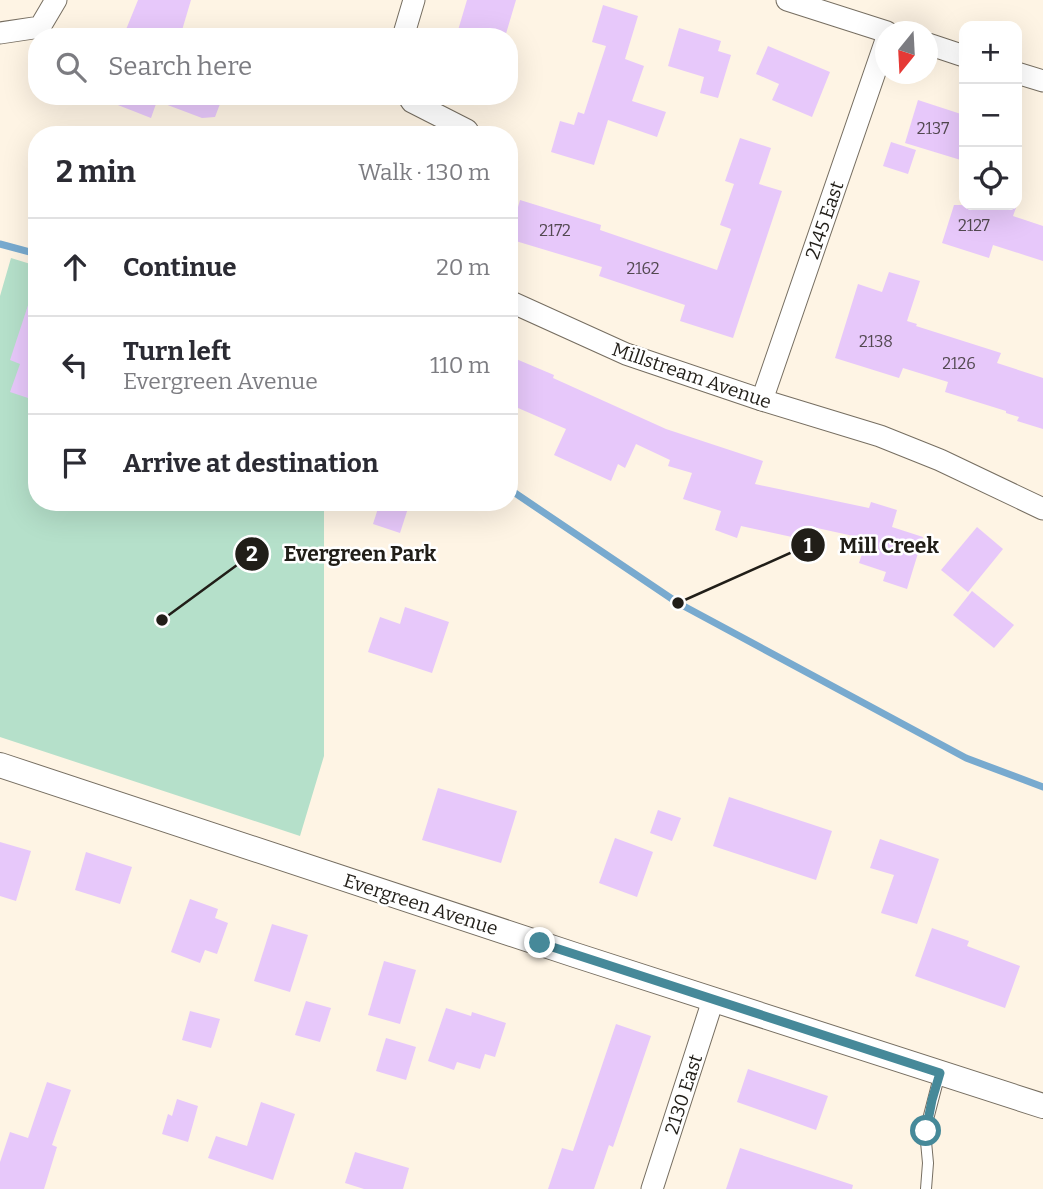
<!DOCTYPE html>
<meta charset="utf-8">
<style>
:root{--surface:#fff;--page:#f7f7f7;--text:#2b2b33;--muted:#7c7c81;--line:#e1e1e2}
body{margin:0;font-family:Bitter,serif;background:var(--page);color:var(--text)}
.controls{position:absolute;right:21px;top:21px;display:grid;overflow:hidden;border-radius:14px;box-shadow:0 7px 28px #0002}
.controls button{width:63px;height:63px;display:grid;place-items:center;padding:0;border:0;border-bottom:2px solid var(--line);background:var(--surface);color:var(--text);font:35px sans-serif}
.compass{position:absolute;left:875px;top:21px;width:63px;height:63px;border-radius:50%;background:var(--surface);box-shadow:0 7px 28px #0002;rotate:198deg}
.stop{position:absolute;width:21px;height:21px;margin:-16px;border:5px solid #468999;border-radius:50%;background:#fff}
.stop.end{background:#468999;border-color:#fff;box-shadow:0 2px 7px #0008}
.list{margin:0;padding:0;list-style:none}
h2{display:flex;justify-content:space-between;align-items:center;height:91px;margin:0;padding:0 28px;font-size:30px}
h2 small{font-size:23px;font-weight:400;color:var(--muted)}
.list li{display:grid;grid-template-columns:46px 1fr auto;gap:21px;align-items:center;box-sizing:border-box;height:98px;padding:0 28px;border-top:2px solid var(--line)}
.list b{display:block;font-size:26px;white-space:nowrap}
.list p{margin:0;font-size:23px;white-space:nowrap;color:var(--muted)}
.list em{font-size:23px;font-style:normal;color:var(--muted)}
.icon{flex:none;width:38px;height:38px;fill:none;stroke:currentColor;stroke-width:2;stroke-linecap:round;stroke-linejoin:round}
.map{position:relative;flex:none;width:1043px;height:1189px;overflow:hidden}
.search{position:absolute;background:var(--surface);box-shadow:0 7px 28px #0002;left:28px;top:28px;width:490px;height:77px;display:flex;align-items:center;gap:18px;box-sizing:border-box;padding:0 24px;border-radius:28px;color:var(--muted);font-size:26px}
.panel{position:absolute;background:var(--surface);box-shadow:0 7px 28px #0002;left:28px;top:126px;width:490px;height:385px;border-radius:28px}
.map>svg:first-child{display:block}
.green{fill:#b5e0ca}
.lines{fill:none;stroke-linecap:round;stroke-linejoin:round}
.stream{stroke:#78aacf;stroke-width:7}
.building{fill:#e7c8fa}
.service-casing{stroke:#766e61;stroke-width:12}
.minor-casing{stroke:#766e61;stroke-width:23}
.tertiary-casing{stroke:#766e61;stroke-width:26}
.service{stroke:#fff;stroke-width:10}
.minor{stroke:#fff;stroke-width:21}
.tertiary{stroke:#fff;stroke-width:24}
.route{stroke:#468999;stroke-width:9}
.labels{text-anchor:middle;stroke-width:5;stroke-linejoin:round;paint-order:stroke}
.number-label{font-size:16px;fill:#524850}
.street-label{font-size:19px;fill:#211e18;stroke:#fff}
.leader{fill:none;stroke:#211e18;stroke-width:2.5}
.callout-dot{fill:#211e18;stroke:#fff;stroke-width:2.5}
.mark-label{font-size:21px;text-anchor:middle;font-weight:bold;fill:#fff}
.callout-label{font-size:21px;text-anchor:middle;font-weight:bold;fill:#211e18;stroke:#fff;stroke-width:5;stroke-linejoin:round;paint-order:stroke}
</style>
<div class="map">
<svg width="1043" height="1189" viewBox="0 0 1043 1189">
<rect width="100%" height="100%" fill="#fef4e4"/>
<path class="green" d="M11 258 37 266V502H324V756L300 836 0 737V296Z"/>
<g class="lines">
<g class="stream">
<path d="M0 244 37 254"/>
<path d="M509 489 678 603 966 758 1043 787"/>
</g>
</g>
<g class="building">
<path d="M138 0H191L180 37H123Z"/>
<path d="M467 0H516L505 37H456Z"/>
<path d="M603 5 638 16 625 59 644 66 632 101 666 112 657 137 608 120 594 165 551 152 560 121 574 125 578 112 584 114 606 46 592 42Z"/>
<path d="M679 28 721 41 718 51 731 55 718 98 700 93 704 77 668 66Z"/>
<path d="M768 46 830 72 812 117 772 100 779 84 756 74Z"/>
<path d="M100 96H223L215 117 202 118 157 101 151 118 100 98Z"/>
<path d="M918 100 964 115V161L905 143Z"/>
<path d="M740 138 771 148 759 184 782 191 733 338 680 321 685 305 599 276 602 267 509 239 520 200 601 225 600 230 717 270 731 229 720 225 734 184 725 181Z"/>
<path d="M891 142 916 150 908 174 883 166Z"/>
<path d="M954 205H1017L1013 216 1043 226V261L993 245 989 258 942 243Z"/>
<path d="M889 272 920 281 907 321 917 324 916 326 1001 353 997 363 1043 378V429L1017 421 1019 417 1006 413V411L945 392 948 382 903 368 899 378 835 358 858 284 882 292Z"/>
<path d="M33 290 37 291V401L10 392 20 364 10 360Z"/>
<path d="M509 356 554 375 553 378 666 429 763 461 755 484 869 508 871 502 897 510 892 527 923 537 907 589 883 581 886 572 859 563 867 539 817 528 815 542 741 526 737 538 715 530 721 511 683 499 692 473 668 466 670 460 636 444 625 468 618 464 611 481 554 455 566 429 509 404Z"/>
<path d="M380 502H410L400 533 373 524Z"/>
<path d="M977 527 1003 549 968 592 941 570Z"/>
<path d="M972 591 1014 625 994 648 953 615Z"/>
<path d="M405 607 449 622 432 673 368 652 380 617 400 624Z"/>
<path d="M438 788 517 811 501 863 422 840Z"/>
<path d="M729 797 832 831 816 880 713 846Z"/>
<path d="M658 810 681 818 672 841 650 833Z"/>
<path d="M615 838 653 852 637 897 599 883Z"/>
<path d="M880 839 939 859 917 924 881 913 894 875 870 868Z"/>
<path d="M0 842 31 851 16 901 0 896Z"/>
<path d="M86 852 132 867 120 904 75 890Z"/>
<path d="M190 899 218 909 215 918 228 923 217 954 205 950 200 963 171 952Z"/>
<path d="M272 924 308 935 290 992 254 981Z"/>
<path d="M932 928 969 941 967 946 1020 966 1005 1008 915 976Z"/>
<path d="M384 961 416 970 400 1024 368 1015Z"/>
<path d="M306 1001 331 1008 320 1042 295 1035Z"/>
<path d="M446 1008 471 1016 472 1012 506 1023 495 1057 485 1054 480 1069 457 1062 454 1070 428 1061Z"/>
<path d="M190 1011 220 1019 211 1048 182 1040Z"/>
<path d="M616 1024 651 1036 613 1147 609 1145 594 1189H548L562 1148 573 1151Z"/>
<path d="M386 1038 416 1047 406 1080 376 1071Z"/>
<path d="M748 1069 828 1096 816 1130 737 1102Z"/>
<path d="M47 1082 71 1090 52 1145 57 1147 44 1189H0V1162L10 1132 28 1138Z"/>
<path d="M177 1099 198 1106 188 1142 162 1134 168 1114 172 1116Z"/>
<path d="M261 1102 295 1114 273 1180 208 1158 216 1136 247 1146Z"/>
<path d="M740 1148 853 1185 852 1189H726Z"/>
<path d="M355 1152 409 1168 403 1189H364L345 1183Z"/>
</g>
<g class="lines">
<g class="service-casing">
<path id="service" d="M926 1189 928 1163 925 1131 940 1073"/>
</g>
<g class="minor-casing">
<g id="minor">
<path d="M787 0 887 32"/>
<path d="M0 33 40 27 56 0"/>
<path d="M403 37 414 0"/>
<path d="M928 44 964 56"/>
<path d="M1017 73 1043 81"/>
<path d="M408 96 412 102 467 130 470 135"/>
<path d="M509 301 626 354 762 400 880 436 940 460 1043 509"/>
<path d="M762 400 886 40"/>
<path d="M652 1189 713 1000"/>
</g>
</g>
<g class="tertiary-casing">
<path id="tertiary" d="M0 765 575 955 1043 1106"/>
</g>
<use href="#service" class="service"/>
<use href="#minor" class="minor"/>
<use href="#tertiary" class="tertiary"/>
</g>
<g class="lines">
<path class="route" d="M540 943 940 1073 932 1100 926 1131"/>
</g>
<g class="labels">
<g class="number-label">
<text x="933" y="134">2137</text>
<text x="974" y="231">2127</text>
<text x="555" y="236">2172</text>
<text x="643" y="274">2162</text>
<text x="876" y="347">2138</text>
<text x="959" y="369">2126</text>
</g>
<g class="street-label">
<text transform="translate(824 220) rotate(-71)" y="7">2145 East</text>
<text transform="translate(692 375) rotate(19)" y="7">Millstream Avenue</text>
<text transform="translate(421 904) rotate(18)" y="7">Evergreen Avenue</text>
<text transform="translate(683 1094) rotate(-72)" y="7">2130 East</text>
</g>
</g>
<path class="leader" d="M678 603L808 545M162 620L252 554"/>
<g class="callout-dot">
<circle cx="678" cy="603" r="7"/>
<circle cx="162" cy="620" r="7"/>
<circle cx="808" cy="545" r="18"/>
<circle cx="252" cy="554" r="18"/>
</g>
<g class="mark-label">
<text x="808" y="553">1</text>
<text x="252" y="561">2</text>
</g>
<g class="callout-label">
<text x="889" y="553">Mill Creek</text>
<text x="360" y="561">Evergreen Park</text>
</g>
</svg>
<div class="controls">
<button>+</button>
<button>−</button>
<button><svg class="icon" aria-label="locate" viewBox="0 0 24 24"><circle cx="12" cy="12" r="6"/><path d="M12 2v4M12 18v4M2 12h4M18 12h4"/></svg></button>
</div>
<svg class="compass" viewBox="-18 -18 36 36"><path d="M0-13l5 13h-10z" fill="#e53935"/><path d="M0 13l5-13h-10z" fill="#7c7c81"/></svg>
<div class="stop" style="left:926px;top:1131px"></div>
<div class="stop end" style="left:540px;top:943px"></div>
<div class="search"><svg class="icon" aria-label="search" viewBox="0 0 24 24"><circle cx="10" cy="10" r="6"/><path d="M15 15l6 6"/></svg>Search here</div>
<section class="panel">
<h2>2 min<small>Walk · 130 m</small></h2>
<ul class="list">
<li><svg class="icon" aria-label="ahead" viewBox="0 0 24 24"><path d="M12 20V5M6 11l6-6 6 6"/></svg><div><b>Continue</b></div><em>20 m</em></li>
<li><svg class="icon" aria-label="left" viewBox="0 0 24 24"><path d="M17 20v-9H6M10 6l-5 5 5 5"/></svg><div><b>Turn left</b><p>Evergreen Avenue</p></div><em>110 m</em></li>
<li><svg class="icon" aria-label="arrive" viewBox="0 0 24 24"><path d="M6 21V4h12l-3 4 3 4H6"/></svg><div><b>Arrive at destination</b></div></li>
</ul>
</section>
</div>
